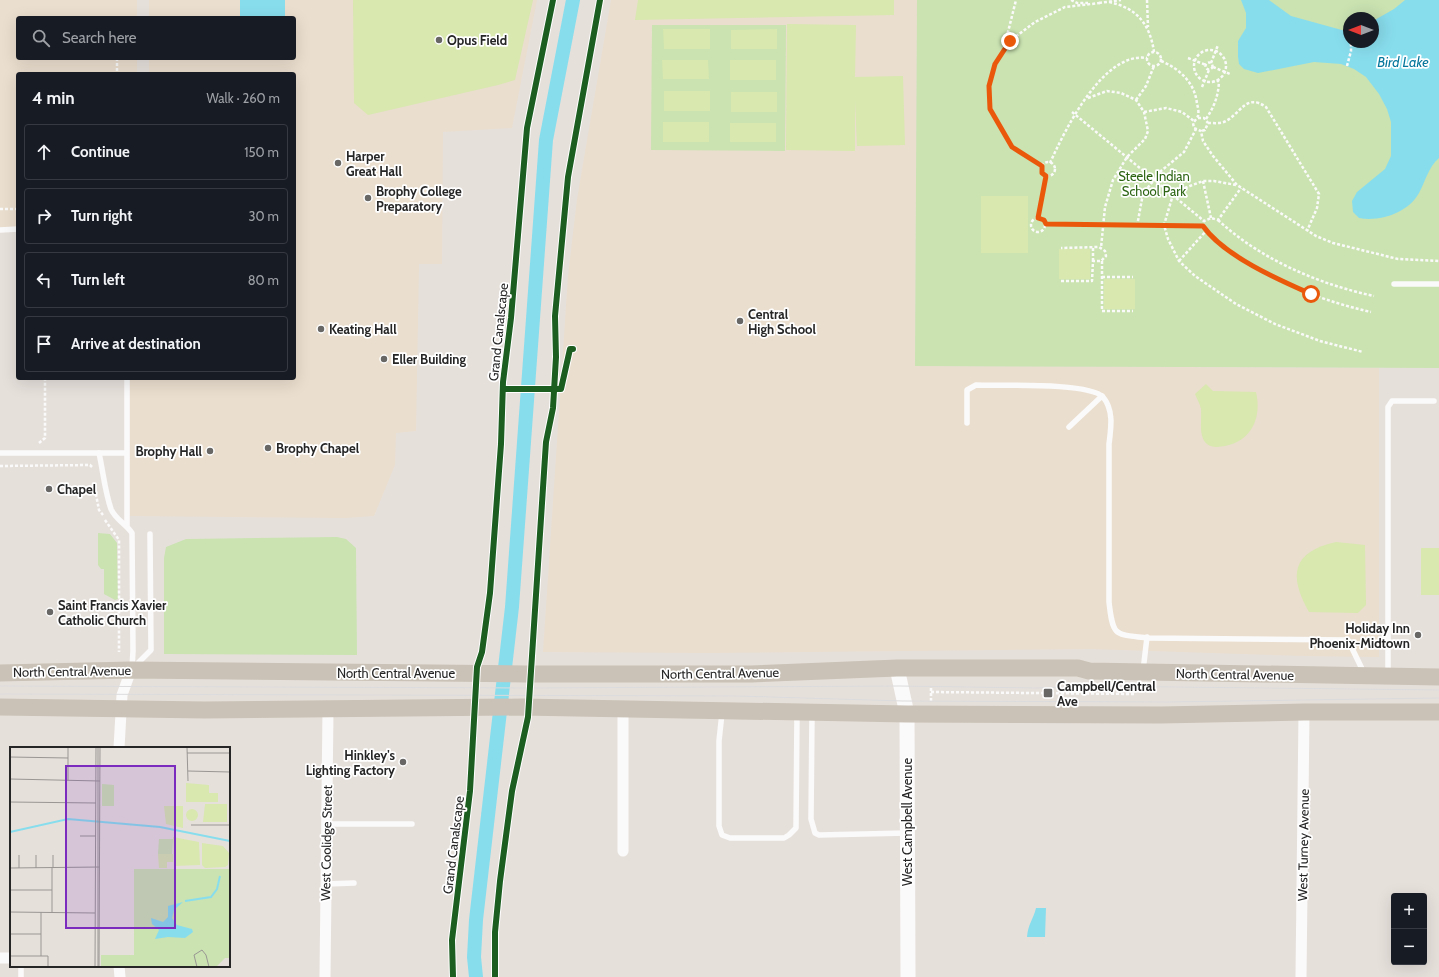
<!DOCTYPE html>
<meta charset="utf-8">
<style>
:root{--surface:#171b24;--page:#242831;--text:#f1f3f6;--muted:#9ea1a6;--line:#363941}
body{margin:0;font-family:Cabin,sans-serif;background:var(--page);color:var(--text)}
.controls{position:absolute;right:12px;bottom:12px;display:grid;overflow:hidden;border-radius:4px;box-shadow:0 4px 16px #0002}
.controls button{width:36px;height:36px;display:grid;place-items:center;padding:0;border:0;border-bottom:1px solid var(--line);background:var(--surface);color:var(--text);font:20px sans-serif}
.compass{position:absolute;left:1343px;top:12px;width:36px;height:36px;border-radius:50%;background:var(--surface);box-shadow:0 4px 16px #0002;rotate:270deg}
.stop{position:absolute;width:12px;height:12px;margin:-9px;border:3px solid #ea580c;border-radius:50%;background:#fff}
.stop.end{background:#ea580c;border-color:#fff;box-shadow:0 1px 4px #0008}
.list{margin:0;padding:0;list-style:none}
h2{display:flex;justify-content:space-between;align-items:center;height:52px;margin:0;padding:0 16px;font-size:17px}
h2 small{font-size:13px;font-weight:400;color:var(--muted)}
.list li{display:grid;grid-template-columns:26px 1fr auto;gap:12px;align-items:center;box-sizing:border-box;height:56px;margin:0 8px 8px;padding:0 8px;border:1px solid var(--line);border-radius:4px}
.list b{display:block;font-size:15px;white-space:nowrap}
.list em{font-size:13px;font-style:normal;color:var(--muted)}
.icon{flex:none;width:22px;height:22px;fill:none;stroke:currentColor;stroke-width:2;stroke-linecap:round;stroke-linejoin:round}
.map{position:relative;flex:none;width:1439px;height:977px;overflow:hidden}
.search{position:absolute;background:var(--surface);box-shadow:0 4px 16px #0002;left:16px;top:16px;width:280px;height:44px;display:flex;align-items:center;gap:10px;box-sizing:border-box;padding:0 14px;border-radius:4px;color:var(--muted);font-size:15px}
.panel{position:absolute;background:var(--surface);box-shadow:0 4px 16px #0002;left:16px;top:72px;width:280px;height:308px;border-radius:4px}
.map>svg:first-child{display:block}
.education{fill:#eadece}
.green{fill:#cae3b1;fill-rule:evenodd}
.pitch{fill:#d8e8ae}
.water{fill:#88dded}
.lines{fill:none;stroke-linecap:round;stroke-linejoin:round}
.canal{stroke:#88dded;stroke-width:14}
.path{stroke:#fbfafa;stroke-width:2.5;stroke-dasharray:3 2;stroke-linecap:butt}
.lane{stroke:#fbfafa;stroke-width:5.5}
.street{stroke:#fbfafa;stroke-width:11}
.secondary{stroke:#fbfafa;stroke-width:15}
.primary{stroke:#cac2b6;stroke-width:17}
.tram{stroke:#dbdbdd;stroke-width:1}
.cycleway-casing{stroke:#fff;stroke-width:8}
.cycleway{stroke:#1b5e20;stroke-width:6}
.route{stroke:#ea580c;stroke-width:5}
.poi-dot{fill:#696765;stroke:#fff;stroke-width:1.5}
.labels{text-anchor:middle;stroke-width:3.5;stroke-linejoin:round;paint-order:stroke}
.poi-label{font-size:13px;font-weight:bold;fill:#262626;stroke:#fff;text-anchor:start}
.park-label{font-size:13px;fill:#2d6514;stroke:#fff}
.street-label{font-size:13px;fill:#262626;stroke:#fff}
.water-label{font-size:14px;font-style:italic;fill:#05769c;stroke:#fff}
.inset-river{fill:none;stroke:#88dded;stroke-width:2}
.inset-road{fill:none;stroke:#999693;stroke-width:1}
.view{fill:#7b2cbf;fill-opacity:0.15;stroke:#7b2cbf;stroke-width:2}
.inset-edge{fill:none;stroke:#262626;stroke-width:2}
</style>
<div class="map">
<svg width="1439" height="977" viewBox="0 0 1439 977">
<rect width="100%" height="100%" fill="#e6e0db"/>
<g class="education">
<path d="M0 0H137V18H18V58H137V74H18V227H0Z"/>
<path d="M149 0H537L512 128 443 132 442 264H419L416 431 396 433 395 465 374 516 346 518 130 516V378H294V74H149V58H294V18H149Z"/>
<path d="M611 0H917L915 366 1379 368V657L1304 656 1091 649 704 653 543 652 568 276 577 199Z"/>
</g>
<g class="green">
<path d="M917 0H1439V368L915 366ZM1349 18H1373V42H1349Z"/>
<path d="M652 25H786L785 151 651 150Z"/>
<path d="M98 533 110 534 117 543 118 599 115 600 104 594V569H101L98 565Z"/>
<path d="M337 537 346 539 356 548 357 655 164 654V558L166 547 186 539Z"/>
</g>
<g class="pitch">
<path d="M353 0H533L515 80 498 85 368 115 354 103Z"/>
<path d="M638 0H894V15L635 20Z"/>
<path d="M787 24 856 25 855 77 903 76 905 145 857 146 855 100V151L786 150Z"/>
<path d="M663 29H710V49H664Z"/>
<path d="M777 29V49H731V30Z"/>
<path d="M662 60H708L709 79H663Z"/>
<rect x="730" y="60" width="46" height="20"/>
<rect x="664" y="91" width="46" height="20"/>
<rect x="731" y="92" width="46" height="20"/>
<rect x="663" y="122" width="46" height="20"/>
<rect x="730" y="123" width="46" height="19"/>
<rect x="981" y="196" width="47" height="57"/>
<rect x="1059" y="249" width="31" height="30"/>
<rect x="1104" y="279" width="31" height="30"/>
<path d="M1206 384 1213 391 1256 392C1262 417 1252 441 1225 446 1219 447 1212 448 1207 444 1198 436 1202 420 1201 409 1200 404 1197 399 1195 394Z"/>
<path d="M1336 542 1365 545 1366 605 1358 613 1309 612C1288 575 1292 552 1336 542Z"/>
<rect x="1421" y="548" width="18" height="47"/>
</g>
<g class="water">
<rect x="240" y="0" width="45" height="18"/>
<path d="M1241 0H1269L1291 16 1349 32V42H1373V21L1394 9 1405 0H1439V158C1428 168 1426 180 1419 193 1408 213 1380 222 1359 218L1353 212 1352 201 1357 192 1385 169 1391 156V122L1387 109 1379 94 1366 77 1354 69 1341 64 1314 62 1258 73 1244 69 1239 64 1238 57V41L1246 28V13Z"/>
<path d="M1036 908H1046L1045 937H1027C1028 924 1033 920 1036 908Z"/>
</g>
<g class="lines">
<path class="canal" d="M476 977 474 957 476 920 512 607 546 140 573 0"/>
<g class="path">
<path d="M1071 0 1077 3H1088"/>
<path d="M1147 0 1148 27"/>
<path d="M1109 2C1137 8 1150 24 1154 52"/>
<path d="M1099 3 1121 0"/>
<path d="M1004 48 1016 0"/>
<circle cx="1210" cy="66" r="16"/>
<circle cx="1154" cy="59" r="7"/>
<path d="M117 58V74"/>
<path d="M1188 58 1206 65"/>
<path d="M1161 61C1180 69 1195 83 1197 104 1198 107 1199 112 1198 116 1197 118 1195 121 1193 123L1194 128 1201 131 1203 141 1213 156 1237 185 1316 236 1333 243 1398 259 1439 261"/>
<circle cx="1209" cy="66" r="3.5"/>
<path d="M1211 63 1218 45"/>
<path d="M1347 66 1351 51V42"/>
<path d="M1213 67 1230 74"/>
<path d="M1202 87 1209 70"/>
<path d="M1088 98 1107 91 1121 93 1136 100 1144 112 1148 131 1145 139 1127 157 1113 180 1105 207 1101 248"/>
<path d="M1136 100 1146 86 1154 66"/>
<path d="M1072 112 1204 221"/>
<path d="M1144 112 1166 108 1182 112 1194 121"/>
<path d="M1198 118H1204L1208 123 1205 130 1201 131"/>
<path d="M1206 119C1214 107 1218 97 1219 82L1217 80"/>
<path d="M1208 123C1214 123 1221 124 1226 121 1241 113 1246 93 1266 107L1319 194 1317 208 1307 231"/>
<circle cx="1048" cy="169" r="7"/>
<path d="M1050 163C1065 130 1103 51 1147 58"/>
<path d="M1042 166 1012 147 990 109 989 86 995 64 1010 41 1035 22 1065 7 1100 3"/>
<path d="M1203 181 1211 218"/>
<path d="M1236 185 1214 181H1203L1182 189 1172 198 1164 225 1168 239 1179 261 1195 276 1236 304 1275 324 1320 341 1363 352"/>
<path d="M0 209H18"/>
<circle cx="1038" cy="225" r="7"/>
<path d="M1038 218 1046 176"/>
<path d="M1218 220C1260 259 1318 284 1374 296"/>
<path d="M1045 224 1203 226"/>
<path d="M1137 226 1142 199 1146 190 1161 171 1184 152 1196 129"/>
<path d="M1206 231C1254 273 1309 298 1371 312"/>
<path d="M1093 248V261"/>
<path d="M1102 261V311H1133"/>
<path d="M1179 261 1206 231 1203 226 1204 221 1211 218 1218 220 1241 188"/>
<path d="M1102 277H1133"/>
<path d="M1061 281H1092L1093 261H1101L1106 256 1105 251 1099 247 1061 248"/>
<path d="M39 443 45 438V378"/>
<path d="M0 466 90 465 92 467"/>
<path d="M94 484 99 510 103 515"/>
<path d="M105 520 119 540V652"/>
<path d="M931 692 1134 694"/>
<path d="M931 701V686"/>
</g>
<g class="lane">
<path d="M0 230 18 229"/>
<path d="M1394 284H1439"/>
<path d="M967 423V390L976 385C999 386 1089 382 1103 397 1114 410 1111 428 1109 444V602C1113 638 1115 634 1148 638L1348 640 1364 673"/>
<path d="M1069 427 1102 396"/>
<path d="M0 453H126"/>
<path d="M99 453C103 471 105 492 111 509 115 519 126 524 132 533L133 651 132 668"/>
<path d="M127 525V378"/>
<path d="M134 667 151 650 150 534"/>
<path d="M1143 671 1147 637"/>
<path d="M1388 675V407L1392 401H1434"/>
<path d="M722 713 719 741V826L722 835 730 838H784L789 835 796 828 797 714"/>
<path d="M812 715 811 819 815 833 819 835 907 833"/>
<path d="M327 771H376"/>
<path d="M326 824H412"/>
<path d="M326 884 354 883"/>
<path d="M21 977V966"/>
</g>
<g class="street">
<path d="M119 748 122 695 131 670"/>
<path d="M623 851V709"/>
<path d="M0 958H11"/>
<path d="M119 966 120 977"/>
<path d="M325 977 328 709"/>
<path d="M1301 977 1304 712"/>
</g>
<path class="secondary" d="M897 668 907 714 908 977"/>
<g class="primary">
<path d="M0 673 131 670 525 674H751L897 668H1078L1089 671 1439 677"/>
<path d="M0 707 205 710 522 707 907 714 1161 715 1304 712H1439"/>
</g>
<g class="tram">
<path d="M0 686 530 688 900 686 1036 688 1088 686 1439 690"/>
<path d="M0 694 738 696 903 701 1168 702 1439 698"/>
</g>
<g class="cycleway-casing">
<g id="cycleway">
<path d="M503 389H561L570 349H573"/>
<path d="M453 977 452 940 470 791 477 667 482 652 490 593 501 444 503 382 511 318 527 128 553 0"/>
<path d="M495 977V932L500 881 512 791 528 717 546 442 553 408 556 357 555 316 568 177 600 0"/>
</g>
</g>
<use href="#cycleway" class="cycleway"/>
</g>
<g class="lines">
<path class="route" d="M1010 41 995 64 989 86 990 109 1012 147 1042 166V173L1046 176 1038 218 1044 220 1046 224 1203 226C1224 256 1279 280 1311 294"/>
</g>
<g class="poi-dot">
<circle cx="439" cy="40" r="4"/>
<circle cx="338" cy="163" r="4"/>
<circle cx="368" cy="198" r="4"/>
<circle cx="740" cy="321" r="4"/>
<circle cx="321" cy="329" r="4"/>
<circle cx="384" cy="359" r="4"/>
<circle cx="268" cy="448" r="4"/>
<circle cx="210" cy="451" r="4"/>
<circle cx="49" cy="489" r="4"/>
<circle cx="50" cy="612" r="4"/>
<circle cx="1418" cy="635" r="4"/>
<rect x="1043" y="688" width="10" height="10" rx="2"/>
<circle cx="403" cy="762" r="4"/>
</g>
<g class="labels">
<g class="poi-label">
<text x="447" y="45">Opus Field</text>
<text x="346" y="161">Harper<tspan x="346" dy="15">Great Hall</tspan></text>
<text x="376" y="196">Brophy College<tspan x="376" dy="15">Preparatory</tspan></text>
<text x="748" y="319">Central<tspan x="748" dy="15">High School</tspan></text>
<text x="329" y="334">Keating Hall</text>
<text x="392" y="364">Eller Building</text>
<text x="276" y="453">Brophy Chapel</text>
<text x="202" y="456" text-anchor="end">Brophy Hall</text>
<text x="57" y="494">Chapel</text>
<text x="58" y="610">Saint Francis Xavier<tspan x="58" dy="15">Catholic Church</tspan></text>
<text x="1410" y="633" text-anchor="end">Holiday Inn<tspan x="1410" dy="15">Phoenix-Midtown</tspan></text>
<text x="1057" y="691">Campbell/Central<tspan x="1057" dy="15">Ave</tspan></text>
<text x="395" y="760" text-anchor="end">Hinkley's<tspan x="395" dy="15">Lighting Factory</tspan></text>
</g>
<g class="park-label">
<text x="1154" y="181">Steele Indian<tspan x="1154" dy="15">School Park</tspan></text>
</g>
<g class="street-label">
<text transform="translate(498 332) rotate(-84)" y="5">Grand Canalscape</text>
<text transform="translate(72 671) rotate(-1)" y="5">North Central Avenue</text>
<text x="396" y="678">North Central Avenue</text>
<text transform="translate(720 673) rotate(-1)" y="5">North Central Avenue</text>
<text transform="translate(1235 674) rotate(1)" y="5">North Central Avenue</text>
<text transform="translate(907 822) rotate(-90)" y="5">West Campbell Avenue</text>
<text transform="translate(326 843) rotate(-89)" y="5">West Coolidge Street</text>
<text transform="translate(453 845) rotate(-83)" y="5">Grand Canalscape</text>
<text transform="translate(1303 845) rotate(-89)" y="5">West Turney Avenue</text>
</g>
<g class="water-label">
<text x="1403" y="67">Bird Lake</text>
</g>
</g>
<g transform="translate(10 747)">
<rect width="220" height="220" fill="#e6e0db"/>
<path d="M92 37 104 38V59H92ZM149 92H163L162 107H148ZM124 122H220V211H215L206 220H91V208H124Z" fill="#cae3b1"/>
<path d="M176 36 199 38V46H208V55H176ZM195 57H217V75H193ZM154 59H173V81L156 77ZM176 68a6 6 0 1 1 12 0a6 6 0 1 1-12 0ZM163 90 189 95 190 118 164 119ZM192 96 213 99 219 106 218 118 215 120 195 121 192 118ZM148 107H163V115H157V121H149Z" fill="#d8e8ae"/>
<path d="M173 155 164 163 162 171 167 178 182 182 183 185 175 191 158 190 145 192 149 183 142 177 141 171 153 175 158 170V159Z" fill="#88dded"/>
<path class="inset-river" d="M0 85 58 72 150 80 220 94M175 154 201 150 207 142 210 129"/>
<path class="inset-road" d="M58 0V33M160 0H177L178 34M177 6H220M0 10 58 11M178 24 220 25M0 32 90 34M0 55 86 56M181 78H220M70 89H86M9 108V121M26 108V121M43 108V121M0 121 90 120M0 143H42M0 165 85 166M42 165V121M0 187H31M0 209H38V220M31 209V165M85 220 86 0M88 220V0M89 220 90 0M187 220 184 208 192 203 196 208 199 220"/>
<path class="view" d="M56 19H165V181H56Z"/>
<rect width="220" height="220" class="inset-edge"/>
</g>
</svg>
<div class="controls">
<button>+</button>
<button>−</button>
</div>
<svg class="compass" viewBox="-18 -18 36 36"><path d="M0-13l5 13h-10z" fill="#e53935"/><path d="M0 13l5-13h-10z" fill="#9ea1a6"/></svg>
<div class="stop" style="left:1311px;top:294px"></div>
<div class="stop end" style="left:1010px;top:41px"></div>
<div class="search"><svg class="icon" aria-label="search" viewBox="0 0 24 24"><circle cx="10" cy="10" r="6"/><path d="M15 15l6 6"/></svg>Search here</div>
<section class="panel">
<h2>4 min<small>Walk · 260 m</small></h2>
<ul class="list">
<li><svg class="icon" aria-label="ahead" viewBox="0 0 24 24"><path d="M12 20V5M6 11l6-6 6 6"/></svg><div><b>Continue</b></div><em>150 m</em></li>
<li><svg class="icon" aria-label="right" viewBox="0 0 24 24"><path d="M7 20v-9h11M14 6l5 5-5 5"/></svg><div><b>Turn right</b></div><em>30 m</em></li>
<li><svg class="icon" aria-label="left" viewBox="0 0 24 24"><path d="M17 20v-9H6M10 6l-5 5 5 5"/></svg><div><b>Turn left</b></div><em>80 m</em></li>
<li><svg class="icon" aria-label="arrive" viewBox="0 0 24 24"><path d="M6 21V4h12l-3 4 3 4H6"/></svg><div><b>Arrive at destination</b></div></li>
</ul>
</section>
</div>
